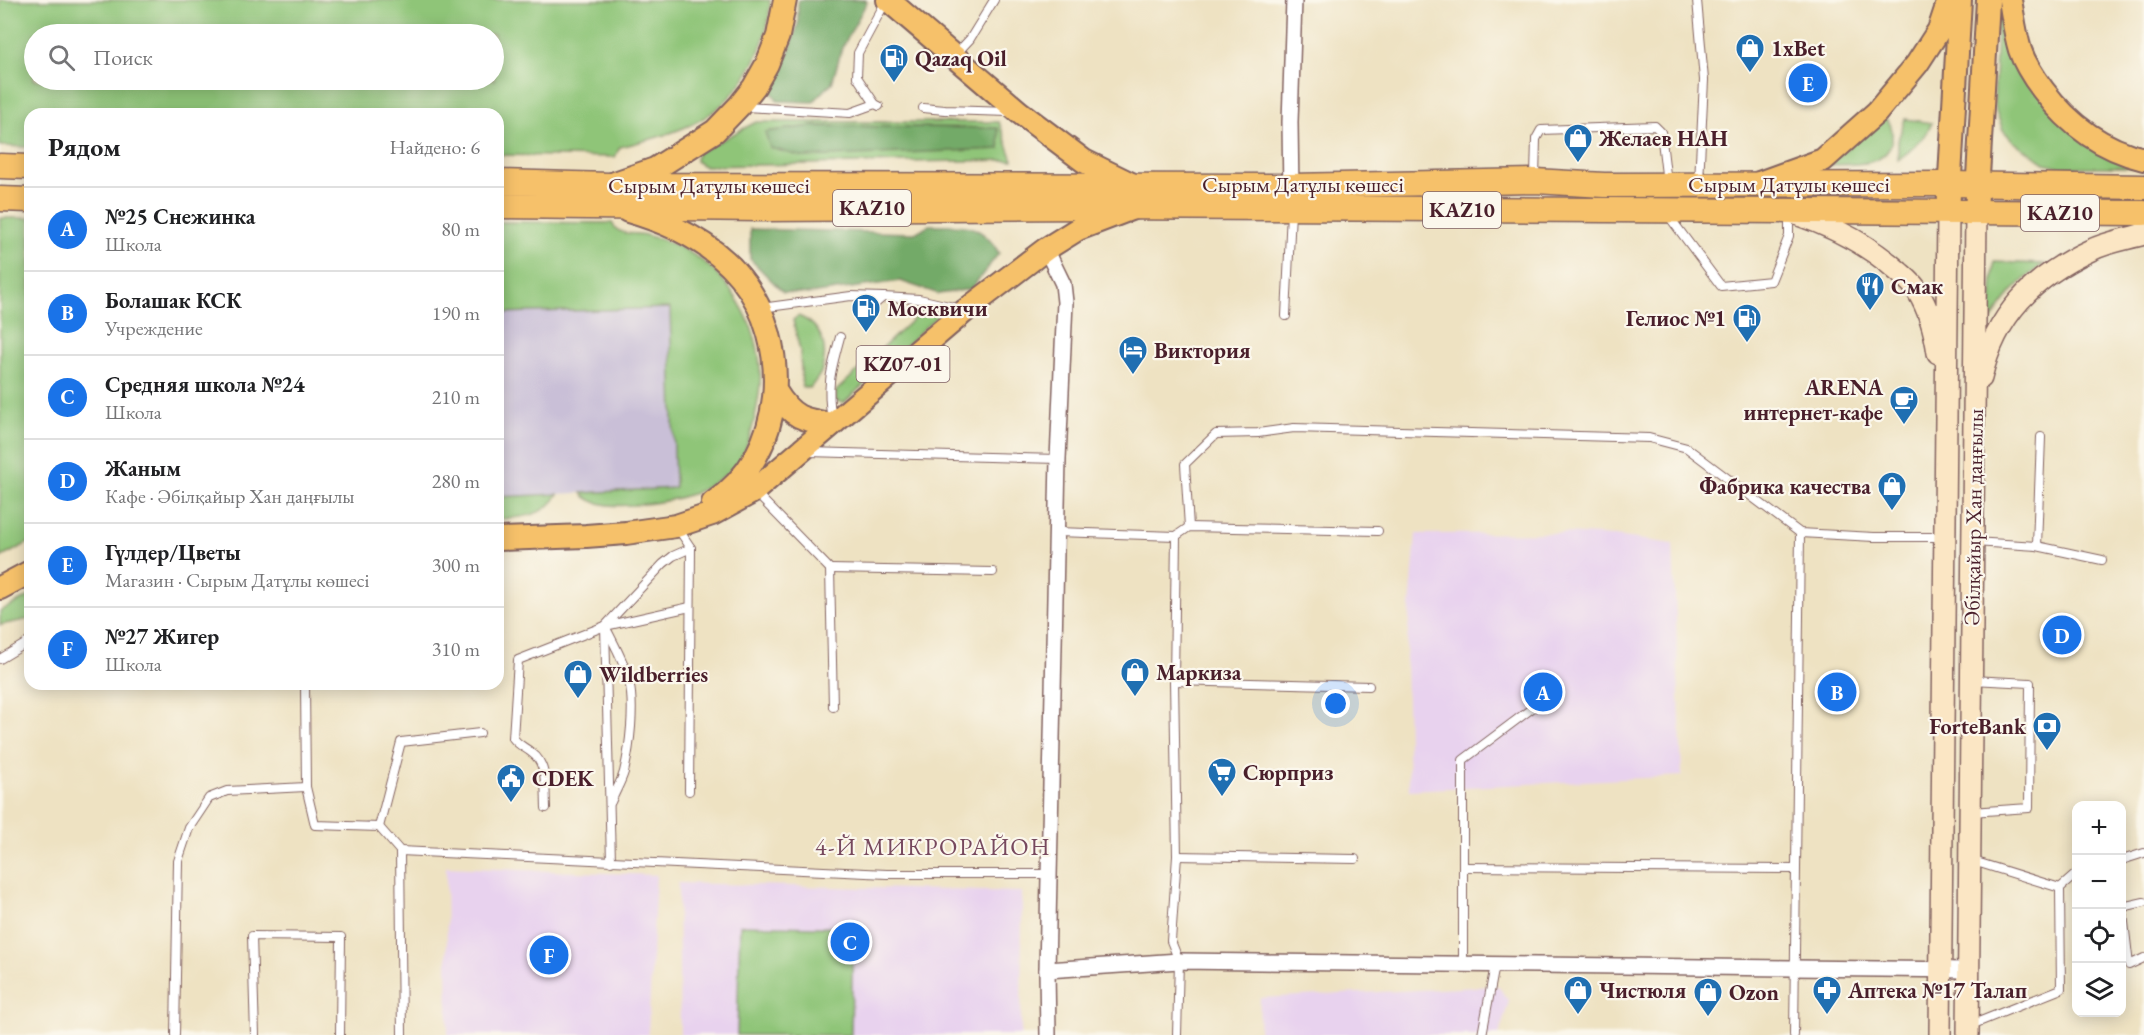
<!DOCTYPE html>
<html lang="ru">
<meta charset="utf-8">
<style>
:root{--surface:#fff;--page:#f6f6f6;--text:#202124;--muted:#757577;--line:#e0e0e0;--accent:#1a73e8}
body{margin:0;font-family:"EB Garamond",serif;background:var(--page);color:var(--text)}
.controls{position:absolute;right:18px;bottom:18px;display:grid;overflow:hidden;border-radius:12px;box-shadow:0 3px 15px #0003}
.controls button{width:54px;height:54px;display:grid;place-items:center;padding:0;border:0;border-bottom:2px solid var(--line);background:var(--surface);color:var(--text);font:30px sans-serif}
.you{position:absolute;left:1336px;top:704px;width:21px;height:21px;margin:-15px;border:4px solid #fff;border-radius:50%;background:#1a73e8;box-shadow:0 0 0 9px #1a73e833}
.badge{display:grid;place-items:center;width:39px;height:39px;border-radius:50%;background:var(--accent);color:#fff;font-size:20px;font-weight:700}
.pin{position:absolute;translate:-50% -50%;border:3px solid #fff;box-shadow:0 2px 6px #0006}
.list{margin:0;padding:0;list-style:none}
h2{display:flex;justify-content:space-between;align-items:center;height:78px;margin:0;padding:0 24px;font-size:26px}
h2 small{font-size:20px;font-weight:400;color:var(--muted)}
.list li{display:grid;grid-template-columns:39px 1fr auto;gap:18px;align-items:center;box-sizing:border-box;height:84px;padding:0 24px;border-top:2px solid var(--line)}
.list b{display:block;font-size:22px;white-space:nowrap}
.list p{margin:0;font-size:20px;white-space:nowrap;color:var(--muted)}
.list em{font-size:20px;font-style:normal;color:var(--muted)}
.icon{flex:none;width:33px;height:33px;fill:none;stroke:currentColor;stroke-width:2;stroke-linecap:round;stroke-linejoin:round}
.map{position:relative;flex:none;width:2144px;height:1035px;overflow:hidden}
.search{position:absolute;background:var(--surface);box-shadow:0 3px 15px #0003;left:24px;top:24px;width:480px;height:66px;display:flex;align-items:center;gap:15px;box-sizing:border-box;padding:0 21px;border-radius:33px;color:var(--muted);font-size:22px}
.panel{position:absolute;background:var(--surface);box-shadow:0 3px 15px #0003;left:24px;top:108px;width:480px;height:582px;border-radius:18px}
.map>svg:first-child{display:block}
.built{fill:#e8d2ee}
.industrial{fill:#c9bfd7}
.green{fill:#8fc578;stroke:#6c7252;stroke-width:1.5;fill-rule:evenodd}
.forest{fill:#73aa68;stroke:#5e644a;stroke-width:1.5}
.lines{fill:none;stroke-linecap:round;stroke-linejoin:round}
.service-casing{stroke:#836360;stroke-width:10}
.minor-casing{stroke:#836360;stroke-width:18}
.secondary-casing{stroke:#836360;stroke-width:24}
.primary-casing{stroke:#836360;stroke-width:26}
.trunk-casing{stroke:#836360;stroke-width:27}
.service{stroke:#fff;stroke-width:8}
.minor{stroke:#fff;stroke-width:15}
.secondary{stroke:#fbe6c4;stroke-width:21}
.primary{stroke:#f6c16b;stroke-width:22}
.trunk{stroke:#f6c16b;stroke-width:24}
.labels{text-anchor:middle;stroke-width:4.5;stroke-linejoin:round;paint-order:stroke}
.shield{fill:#fbf7ec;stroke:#7f6065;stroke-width:1.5}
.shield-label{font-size:21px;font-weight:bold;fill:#4a1f2b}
.poi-label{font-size:22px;font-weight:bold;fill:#4a1f2b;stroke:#fbf7ec;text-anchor:start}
.street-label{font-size:22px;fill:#4a1f2b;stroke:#fbf7ec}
.neighbourhood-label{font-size:24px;letter-spacing:1.5px;fill:#77495e;stroke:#fbf7ec}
</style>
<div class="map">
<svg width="2144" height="1035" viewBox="0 0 2144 1035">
<rect width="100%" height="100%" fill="#fbf7ec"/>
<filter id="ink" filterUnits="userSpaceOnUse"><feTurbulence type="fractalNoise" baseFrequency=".0167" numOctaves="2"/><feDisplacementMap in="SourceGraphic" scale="12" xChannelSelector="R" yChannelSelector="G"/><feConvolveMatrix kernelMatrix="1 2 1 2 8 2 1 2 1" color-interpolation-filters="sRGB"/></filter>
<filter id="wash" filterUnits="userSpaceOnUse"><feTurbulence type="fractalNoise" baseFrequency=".008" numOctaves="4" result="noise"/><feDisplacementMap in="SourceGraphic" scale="24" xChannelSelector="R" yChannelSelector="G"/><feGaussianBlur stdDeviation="1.35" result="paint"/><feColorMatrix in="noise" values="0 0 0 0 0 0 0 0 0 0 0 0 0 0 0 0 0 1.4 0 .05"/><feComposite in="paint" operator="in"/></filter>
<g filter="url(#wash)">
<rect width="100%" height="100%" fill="#eee2c2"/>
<g class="built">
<path d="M1565 533 1615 536 1673 544 1682 776 1409 790 1406 656 1416 534Z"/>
<path d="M446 867 656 875 648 1035H448Z"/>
<path d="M678 883 1022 892 1021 1035H680Z"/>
<path d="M1498 986 1509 1001 1499 1035H1259L1260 998Z"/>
</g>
<path class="industrial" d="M670 307 675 488 498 497V313Z"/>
<g class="green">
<path d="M0 0H770C770 21 763 44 754 62 724 121 680 132 620 147L615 157 498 155V114H30V147L0 146ZM34 34H494V80H34Z"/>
<path d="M1998 0 2025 77 2139 167H2061L2045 163 2014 142 2003 130 1994 106Z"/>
<path d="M1883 117C1889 120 1891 124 1892 131 1895 169 1853 164 1828 165Z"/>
<path d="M1905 119 1932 123C1923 140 1913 149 1898 160V140Z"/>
<path d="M756 122H999L1013 160 704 166 696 161 697 153ZM812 126 998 128 765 132Z"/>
<path d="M0 218H30V542L0 558Z"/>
<path d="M498 222 612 223C614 226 615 229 618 230 624 235 637 233 645 235 654 237 666 241 675 245 728 268 764 328 760 385 758 406 750 448 737 464 728 475 705 489 692 494 668 502 598 516 582 493L675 488 670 308 498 313Z"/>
<path d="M1994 262 2044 264C2020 280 2005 298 1990 322Z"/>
<path d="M924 309H934L937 316 844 403 836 401V391Z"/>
<path d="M798 316C821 324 830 348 821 372 819 377 814 383 810 388L802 387 800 351 793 320Z"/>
<path d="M558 494C547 516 521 518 498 519V497Z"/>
<path d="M30 596V619L0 625V611Z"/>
<path d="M740 925 853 928 851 1035H737Z"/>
</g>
<g class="forest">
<path d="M798 0H866L867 2 842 48 832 83 813 102 778 101 771 91 786 60 798 25Z"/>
<path d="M812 126 998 128 1000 149 803 157 770 148 765 132Z"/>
<path d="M929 225C963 225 980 221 999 253L971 289 939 294 900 281 809 294 783 292 750 259V229L915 233Z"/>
</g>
</g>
<g filter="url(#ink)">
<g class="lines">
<g class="service-casing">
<g id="service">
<path d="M1697 0 1704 80 1699 182"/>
<path d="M956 54 970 39 994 0"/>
<path d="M875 104 857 77 858 53 886 1"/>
<path d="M745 107 850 113 875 104 879 106"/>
<path d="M923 108 945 110 1009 112"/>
<path d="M1535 177 1536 139 1541 130 1655 126 1661 132 1667 183"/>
<path d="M1668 215 1721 286 1771 281 1789 236V213"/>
<path d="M761 308 851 296 883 297"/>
<path d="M1286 316 1291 212"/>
<path d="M859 318 883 297 919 299 962 309"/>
<path d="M832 420C826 385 831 370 840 337"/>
<path d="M808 452 1058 459"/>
<path d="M755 492 830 569 833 707"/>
<path d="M677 527 691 548 689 791"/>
<path d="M1189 527 1185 464 1216 434 1258 433 1294 428 1649 438 1687 448 1800 533 1874 537H1942"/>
<path d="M1057 532 1176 536 1174 681 1177 856 1171 941 1179 961 1177 1035"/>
<path d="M1176 536 1189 527 1378 531"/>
<path d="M1974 542 2037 546 2041 437"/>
<path d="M2037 546 2102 560"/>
<path d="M830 569 993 572"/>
<path d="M607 630C615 646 625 663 629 681 635 706 630 747 624 772 621 782 615 792 611 802"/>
<path d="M0 659 30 641"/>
<path d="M1174 681 1369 686"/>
<path d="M305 684 306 787 315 825 379 827 401 742 480 733"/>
<path d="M546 808C545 790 548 764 532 753 525 747 519 746 513 738L518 660 605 626 690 607"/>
<path d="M1971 812 2029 808 2030 683 1972 680"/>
<path d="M379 827 400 851 402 1035"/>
<path d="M400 851 887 874H1050"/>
<path d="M1177 856 1355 859"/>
<path d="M1970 860 2060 888 2061 989 1971 1025"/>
<path d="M2122 860 2144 853"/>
<path d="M611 862 605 626 663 564 673 556 691 548"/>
<path d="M1463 867 1795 869"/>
<path d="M2060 888 2076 874"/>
<path d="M2122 905 2129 965 2144 958"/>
<path d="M2122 907 2144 902"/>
<path d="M1463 965V760L1551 694"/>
<path d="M175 1035 178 861 189 828 209 798 227 791 306 787"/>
<path d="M255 1035 252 936 341 937 340 1035"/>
<path d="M1482 1035 1495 965"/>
<path d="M1794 1035 1800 533"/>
</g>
</g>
<g class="minor-casing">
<g id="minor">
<path d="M1291 194 1290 122 1294 0"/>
<path d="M1046 249 1063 284 1065 302 1058 459 1047 970 1048 1035"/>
<path d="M1047 970 1179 961 1968 970"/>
</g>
</g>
<g class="secondary-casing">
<g id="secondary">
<path d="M1796 214C1834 227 1868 244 1899 272 1906 278 1914 284 1918 292 1929 310 1935 332 1938 353"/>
<path d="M1981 378C1995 315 2034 276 2091 250 2107 242 2127 239 2144 234"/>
<path d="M1940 1035 1948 212"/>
<path d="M1968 1035 1976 212"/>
</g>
</g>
<g class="primary-casing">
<g id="primary">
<path d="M888 0 1019 112 1084 161 1133 185"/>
<path d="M2010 0C2013 16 2015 34 2020 50 2025 65 2034 78 2043 90 2069 125 2101 149 2144 159"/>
<path d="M615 183 655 169 715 131 739 106 754 87 767 64 778 36 785 0"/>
<path d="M1759 183 1823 160 1877 112 1917 64 1939 30 1949 0"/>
<path d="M628 211C670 223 712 242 740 277 793 343 787 454 713 503"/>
<path d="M1948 212 1960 0"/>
<path d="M1976 212 1988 0"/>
<path d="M776 392C792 418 803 420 832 424"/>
<path d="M498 539 586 536 626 533 676 526 712 514 754 491 966 310 1046 249 1078 229 1133 208"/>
<path d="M0 588 30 572"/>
</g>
</g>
<g class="trunk-casing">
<g id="trunk">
<path d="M0 166 30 167"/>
<path d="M498 182 610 185 1291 186 1535 181 1604 185 1950 184 2144 187"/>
<path d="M0 199 30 200"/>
<path d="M498 206 762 209 1091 207 2144 213"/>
</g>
</g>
<use href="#service" class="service"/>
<use href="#minor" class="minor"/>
<use href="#secondary" class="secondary"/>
<use href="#primary" class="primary"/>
<use href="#trunk" class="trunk"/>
</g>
</g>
<defs>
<g id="shop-pin" transform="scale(1.5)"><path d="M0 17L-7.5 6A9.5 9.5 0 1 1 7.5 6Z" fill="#1f6fb2" stroke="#fbf7ec"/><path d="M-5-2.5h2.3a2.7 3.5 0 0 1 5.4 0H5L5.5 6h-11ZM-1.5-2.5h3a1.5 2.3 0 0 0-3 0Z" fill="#fff"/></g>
<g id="fuel-pin" transform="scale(1.5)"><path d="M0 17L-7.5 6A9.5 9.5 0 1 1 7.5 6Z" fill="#1f6fb2" stroke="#fbf7ec"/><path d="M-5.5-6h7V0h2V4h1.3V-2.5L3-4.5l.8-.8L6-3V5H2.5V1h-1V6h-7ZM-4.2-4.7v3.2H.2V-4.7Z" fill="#fff"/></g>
<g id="restaurant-pin" transform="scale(1.5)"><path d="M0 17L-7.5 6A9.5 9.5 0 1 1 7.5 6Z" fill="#1f6fb2" stroke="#fbf7ec"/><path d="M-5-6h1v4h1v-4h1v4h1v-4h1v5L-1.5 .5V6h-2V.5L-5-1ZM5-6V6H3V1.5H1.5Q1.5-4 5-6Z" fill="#fff"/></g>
<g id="hotel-pin" transform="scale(1.5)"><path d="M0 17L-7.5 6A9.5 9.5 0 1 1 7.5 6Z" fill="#1f6fb2" stroke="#fbf7ec"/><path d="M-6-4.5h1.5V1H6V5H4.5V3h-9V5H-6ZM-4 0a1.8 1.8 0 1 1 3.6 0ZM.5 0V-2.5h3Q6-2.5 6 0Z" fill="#fff"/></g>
<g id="cafe-pin" transform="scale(1.5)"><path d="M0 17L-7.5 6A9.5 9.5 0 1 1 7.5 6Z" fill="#1f6fb2" stroke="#fbf7ec"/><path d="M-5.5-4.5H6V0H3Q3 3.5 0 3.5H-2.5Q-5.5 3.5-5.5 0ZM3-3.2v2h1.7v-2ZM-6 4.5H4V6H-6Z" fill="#fff"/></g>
<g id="bank-pin" transform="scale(1.5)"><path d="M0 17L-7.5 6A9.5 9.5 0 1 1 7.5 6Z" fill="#1f6fb2" stroke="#fbf7ec"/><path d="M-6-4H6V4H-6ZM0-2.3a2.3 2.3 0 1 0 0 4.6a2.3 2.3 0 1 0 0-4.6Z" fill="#fff"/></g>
<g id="supermarket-pin" transform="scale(1.5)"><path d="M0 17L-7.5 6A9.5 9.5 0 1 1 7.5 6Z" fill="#1f6fb2" stroke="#fbf7ec"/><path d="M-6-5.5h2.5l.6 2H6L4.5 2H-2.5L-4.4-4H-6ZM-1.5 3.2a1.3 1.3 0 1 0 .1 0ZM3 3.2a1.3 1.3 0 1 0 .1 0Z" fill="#fff"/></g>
<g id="civic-pin" transform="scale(1.5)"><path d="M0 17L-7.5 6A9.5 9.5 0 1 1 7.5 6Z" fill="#1f6fb2" stroke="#fbf7ec"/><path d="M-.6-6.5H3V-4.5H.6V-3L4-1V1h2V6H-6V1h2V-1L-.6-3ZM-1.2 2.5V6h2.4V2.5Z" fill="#fff"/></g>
<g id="pharmacy-pin" transform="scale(1.5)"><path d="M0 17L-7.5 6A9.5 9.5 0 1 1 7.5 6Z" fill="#1f6fb2" stroke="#fbf7ec"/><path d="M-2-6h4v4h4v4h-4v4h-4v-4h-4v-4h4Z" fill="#fff"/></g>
</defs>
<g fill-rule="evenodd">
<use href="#shop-pin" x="1750" y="48"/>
<use href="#fuel-pin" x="894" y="58"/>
<use href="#shop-pin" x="1578" y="138"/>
<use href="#restaurant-pin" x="1870" y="286"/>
<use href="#fuel-pin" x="866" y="308"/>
<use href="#fuel-pin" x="1747" y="318"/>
<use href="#hotel-pin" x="1133" y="350"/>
<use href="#cafe-pin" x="1904" y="400"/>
<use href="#shop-pin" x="1892" y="486"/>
<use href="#shop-pin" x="1135" y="672"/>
<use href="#shop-pin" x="578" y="674"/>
<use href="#bank-pin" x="2047" y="726"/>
<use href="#supermarket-pin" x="1222" y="772"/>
<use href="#civic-pin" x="511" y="778"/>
<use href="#shop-pin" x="1578" y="990"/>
<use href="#pharmacy-pin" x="1827" y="990"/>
<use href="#shop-pin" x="1708" y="992"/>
</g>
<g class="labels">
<g class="shield">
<rect x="833" y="190" width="78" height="36" rx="4.5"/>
<rect x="1423" y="192" width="78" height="36" rx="4.5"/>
<rect x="2021" y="195" width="78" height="36" rx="4.5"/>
<rect x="856.5" y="346" width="93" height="36" rx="4.5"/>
</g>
<g class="shield-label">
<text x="872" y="215">KAZ10</text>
<text x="1462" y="217">KAZ10</text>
<text x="2060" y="220">KAZ10</text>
<text x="903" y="371">KZ07-01</text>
</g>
<g class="poi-label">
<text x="1771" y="56">1xBet</text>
<text x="915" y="66">Qazaq Oil</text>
<text x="1599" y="146">Желаев НАН</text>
<text x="1891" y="294">Смак</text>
<text x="887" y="316">Москвичи</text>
<text x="1726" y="326" text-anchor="end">Гелиос №1</text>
<text x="1154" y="358">Виктория</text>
<text x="1883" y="395" text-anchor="end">ARENA<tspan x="1883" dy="25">интернет-кафе</tspan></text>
<text x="1871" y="494" text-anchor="end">Фабрика качества</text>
<text x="1156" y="680">Маркиза</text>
<text x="599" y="682">Wildberries</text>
<text x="2026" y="734" text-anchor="end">ForteBank</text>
<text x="1243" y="780">Сюрприз</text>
<text x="532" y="786">CDEK</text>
<text x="1599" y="998">Чистюля</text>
<text x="1848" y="998">Аптека №17 Талап</text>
<text x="1729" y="1000">Ozon</text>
</g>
<g class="street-label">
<text x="1303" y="192">Сырым Датұлы көшесі</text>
<text x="1789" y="192">Сырым Датұлы көшесі</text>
<text x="709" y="193">Сырым Датұлы көшесі</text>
<text transform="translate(1973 517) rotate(-89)" y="8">Әбілқайыр Хан даңғылы</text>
</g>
<g class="neighbourhood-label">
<text x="933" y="855">4-Й МИКРОРАЙОН</text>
</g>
</g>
</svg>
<div class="controls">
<button>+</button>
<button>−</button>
<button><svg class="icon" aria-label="locate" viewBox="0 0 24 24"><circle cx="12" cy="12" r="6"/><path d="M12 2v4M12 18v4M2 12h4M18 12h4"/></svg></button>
<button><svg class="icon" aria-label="layers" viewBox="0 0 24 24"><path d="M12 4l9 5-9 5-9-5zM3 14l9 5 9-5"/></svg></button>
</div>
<div class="you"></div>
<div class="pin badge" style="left:1543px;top:692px">A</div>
<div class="pin badge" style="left:1837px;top:692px">B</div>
<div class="pin badge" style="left:850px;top:942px">C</div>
<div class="pin badge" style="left:2062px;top:635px">D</div>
<div class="pin badge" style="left:1808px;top:83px">E</div>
<div class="pin badge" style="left:549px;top:955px">F</div>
<div class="search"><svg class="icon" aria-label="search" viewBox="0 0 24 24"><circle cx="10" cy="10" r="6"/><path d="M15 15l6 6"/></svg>Поиск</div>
<section class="panel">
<h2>Рядом<small>Найдено: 6</small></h2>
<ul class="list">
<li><span class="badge">A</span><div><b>№25 Снежинка</b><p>Школа</p></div><em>80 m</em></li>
<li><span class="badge">B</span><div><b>Болашак КСК</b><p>Учреждение</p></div><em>190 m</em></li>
<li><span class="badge">C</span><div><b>Средняя школа №24</b><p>Школа</p></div><em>210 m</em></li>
<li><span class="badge">D</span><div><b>Жаным</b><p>Кафе · Әбілқайыр Хан даңғылы</p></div><em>280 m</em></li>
<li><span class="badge">E</span><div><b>Гүлдер/Цветы</b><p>Магазин · Сырым Датұлы көшесі</p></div><em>300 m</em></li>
<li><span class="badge">F</span><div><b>№27 Жигер</b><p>Школа</p></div><em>310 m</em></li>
</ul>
</section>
</div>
